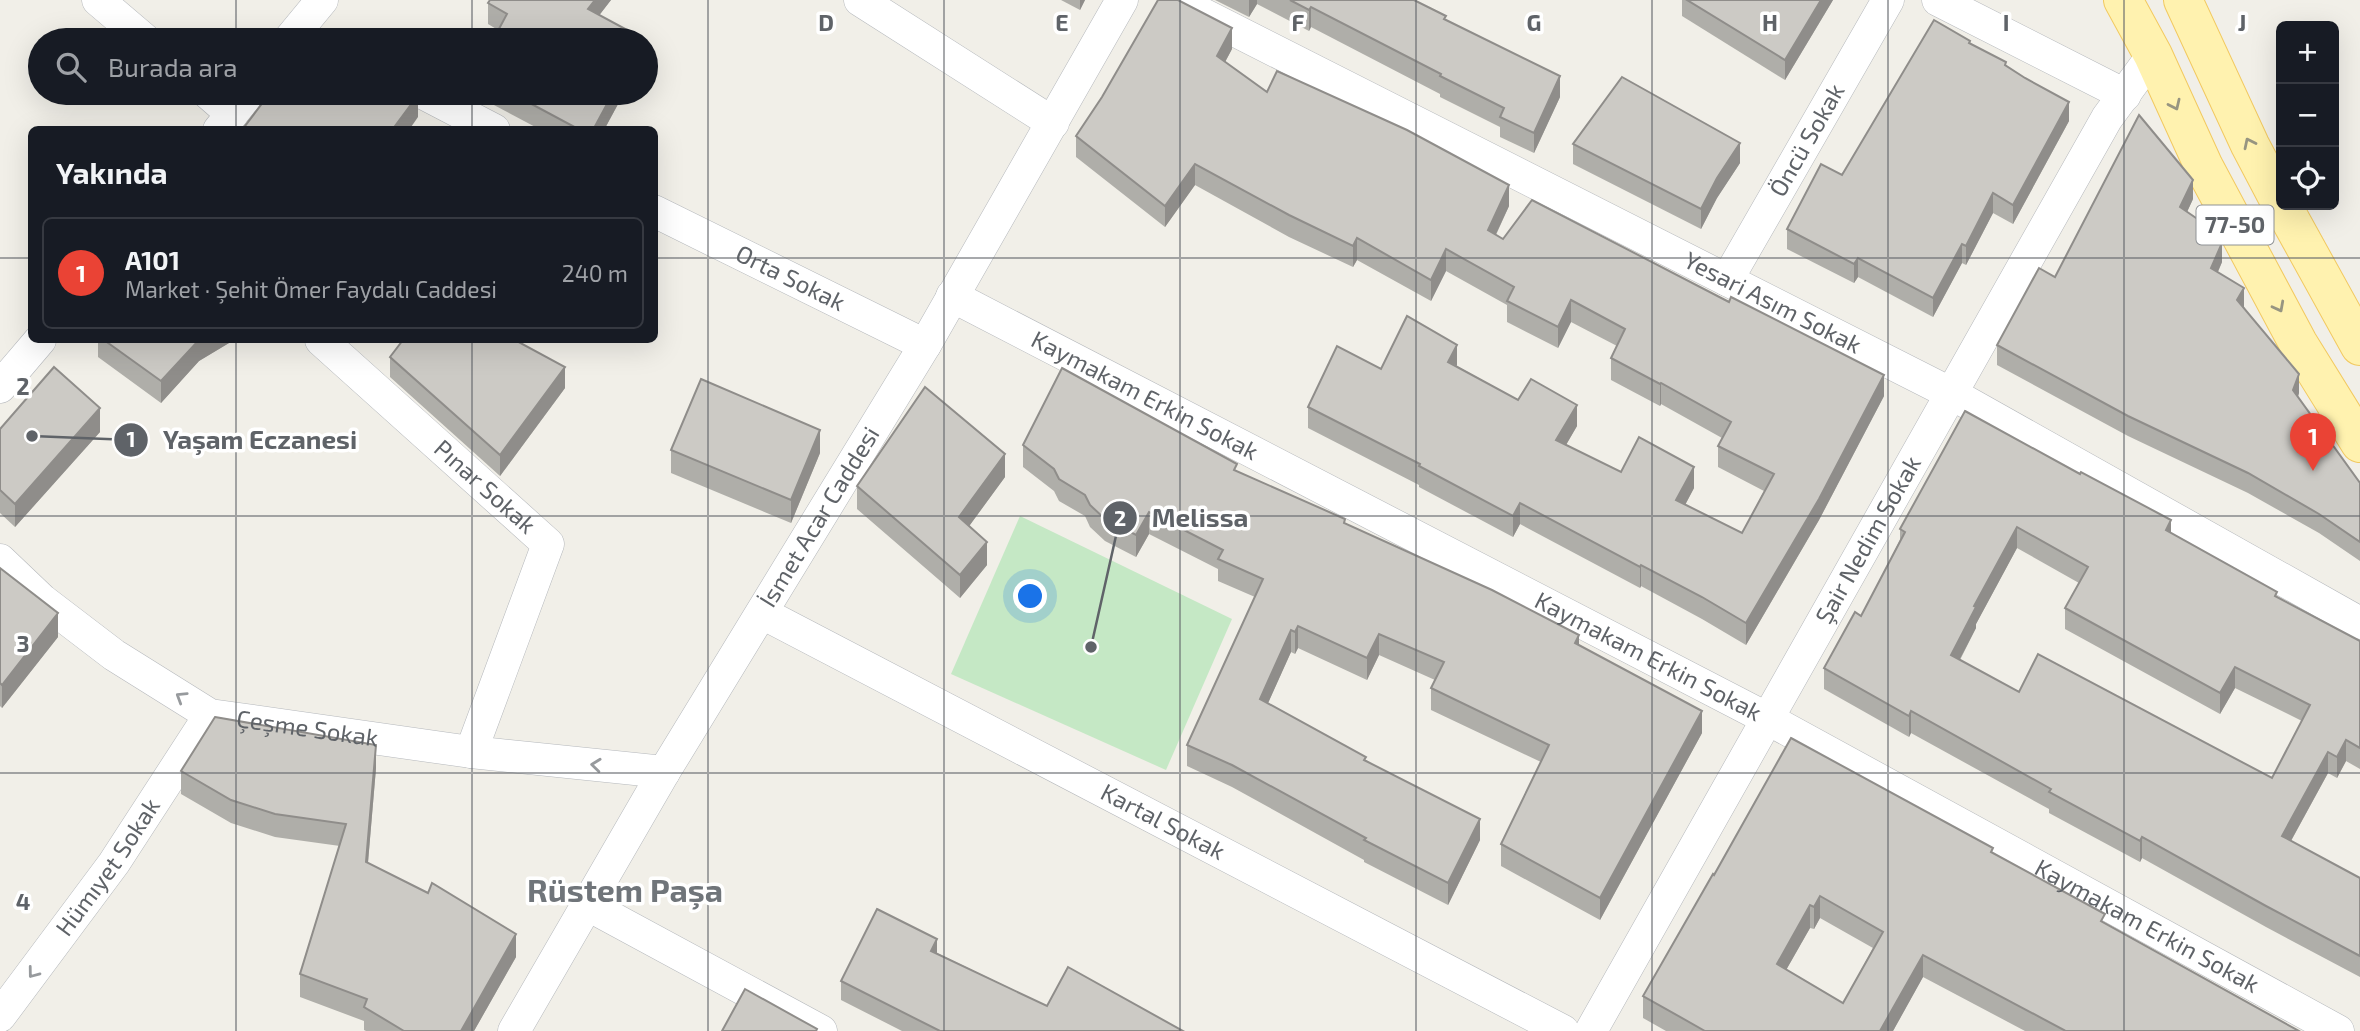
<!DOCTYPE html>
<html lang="tr">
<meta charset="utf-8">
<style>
:root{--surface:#171b24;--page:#242831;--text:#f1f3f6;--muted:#9ea1a6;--line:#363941;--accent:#ea4335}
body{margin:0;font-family:"Exo 2",sans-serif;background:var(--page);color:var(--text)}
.controls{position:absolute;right:21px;top:21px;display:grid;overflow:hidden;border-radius:10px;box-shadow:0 7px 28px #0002}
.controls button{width:63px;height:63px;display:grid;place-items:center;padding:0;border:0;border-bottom:2px solid var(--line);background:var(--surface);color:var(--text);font:35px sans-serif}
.you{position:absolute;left:1031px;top:597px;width:24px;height:24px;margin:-18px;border:5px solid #fff;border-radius:50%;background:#1a73e8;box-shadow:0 0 0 10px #1a73e833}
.badge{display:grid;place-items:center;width:46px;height:46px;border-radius:50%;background:var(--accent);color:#fff;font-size:23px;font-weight:700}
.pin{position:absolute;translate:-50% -58px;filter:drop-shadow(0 2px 4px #0008)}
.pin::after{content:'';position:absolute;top:37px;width:24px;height:21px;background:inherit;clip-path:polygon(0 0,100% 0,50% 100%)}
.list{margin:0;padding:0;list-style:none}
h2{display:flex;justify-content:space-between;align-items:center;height:91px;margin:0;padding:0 28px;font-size:30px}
h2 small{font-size:23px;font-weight:400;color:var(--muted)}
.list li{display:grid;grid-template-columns:46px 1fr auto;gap:21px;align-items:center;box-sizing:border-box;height:112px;margin:0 14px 14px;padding:0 14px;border:2px solid var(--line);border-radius:10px}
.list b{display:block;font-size:26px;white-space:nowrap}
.list p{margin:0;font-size:23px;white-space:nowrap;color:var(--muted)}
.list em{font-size:23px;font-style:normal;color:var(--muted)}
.icon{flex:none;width:38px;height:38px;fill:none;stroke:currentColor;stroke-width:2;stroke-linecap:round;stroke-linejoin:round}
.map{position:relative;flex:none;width:2360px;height:1031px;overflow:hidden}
.search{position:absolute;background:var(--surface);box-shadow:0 7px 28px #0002;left:28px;top:28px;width:630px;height:77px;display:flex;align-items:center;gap:18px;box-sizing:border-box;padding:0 24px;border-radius:38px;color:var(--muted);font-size:26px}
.panel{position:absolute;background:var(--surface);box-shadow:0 7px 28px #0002;left:28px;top:126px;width:630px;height:217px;border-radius:10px}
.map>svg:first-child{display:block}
.green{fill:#c5e8c5}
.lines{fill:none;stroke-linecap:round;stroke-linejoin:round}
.minor-casing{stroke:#b5b8bc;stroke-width:33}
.primary-casing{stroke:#f2c960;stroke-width:40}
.minor{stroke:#fff;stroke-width:32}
.primary{stroke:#fff2af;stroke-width:38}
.wall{fill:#afaea9;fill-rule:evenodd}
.shaded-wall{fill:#8f8d8a}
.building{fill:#cccac5;stroke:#8f8d8a;stroke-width:2;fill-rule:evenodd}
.oneway{stroke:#979581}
.oneway2{stroke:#979a9d}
.grid{fill:none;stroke:#5f6368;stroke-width:2;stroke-opacity:0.55}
.labels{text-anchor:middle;stroke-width:7;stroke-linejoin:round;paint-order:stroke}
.shield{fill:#fff;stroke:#8f9295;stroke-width:2}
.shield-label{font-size:23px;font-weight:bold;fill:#5f6368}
.street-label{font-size:24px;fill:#5f6368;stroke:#fff}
.district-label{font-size:32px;font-weight:bold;fill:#70757a;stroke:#fff}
.grid-label{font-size:23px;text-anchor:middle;font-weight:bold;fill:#5f6368;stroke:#fff;stroke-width:7;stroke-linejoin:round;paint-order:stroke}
.leader{fill:none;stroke:#5f6368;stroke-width:2.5}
.callout-dot{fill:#5f6368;stroke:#fff;stroke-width:2.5}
.mark-label{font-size:21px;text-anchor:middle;font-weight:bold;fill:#fff}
.callout-label{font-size:26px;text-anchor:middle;font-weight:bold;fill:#5f6368;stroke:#fff;stroke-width:7;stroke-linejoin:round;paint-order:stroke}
</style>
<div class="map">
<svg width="2360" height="1031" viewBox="0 0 2360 1031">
<rect width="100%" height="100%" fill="#f1efe8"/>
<path class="green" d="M1020 516 1232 619 1166 770 951 674Z"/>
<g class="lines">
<g class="minor-casing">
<g id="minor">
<path d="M98 0 145 40"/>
<path d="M860 0 1053 123"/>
<path id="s1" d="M1175 0 1952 394 2360 623"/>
<path d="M1938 0 2125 95"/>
<path d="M289 40 322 0"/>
<path d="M208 93 232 114"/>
<path d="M423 93 494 130"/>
<path d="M219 130 249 93"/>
<path id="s2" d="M654 211 925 345"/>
<path id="s3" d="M1727 280 1888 0"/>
<path id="s4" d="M952 296 1768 719 2338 1031"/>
<path id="s5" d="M321 340 548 544 471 752"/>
<path d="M0 387 40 340"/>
<path id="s6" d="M0 560 42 600 114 655 210 715 471 752 664 772"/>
<path id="s7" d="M762 613 1563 1031"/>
<path d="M588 905 821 1031"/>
<path id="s8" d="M0 1016 114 863 210 715"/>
<path id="s9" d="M514 1031 664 772 925 345 1122 0"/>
<path id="s10" d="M1591 1031 2107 118 2153 55"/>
</g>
</g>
<g class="primary-casing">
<g id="primary">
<path d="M2123 0 2153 55 2204 167 2298 343 2360 443"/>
<path d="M2183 0 2250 145 2281 204"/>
<path d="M2282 205 2360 346"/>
</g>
</g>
<use href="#minor" class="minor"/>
<use href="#primary" class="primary"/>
</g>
<g class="wall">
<path d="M490 0H611L599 15 642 40 498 30 488 24V3Z"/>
<path d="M1061 0H1085L1080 10Z"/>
<path d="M1215 0H1414L1446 20 1560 97 1534 153 1500 137V127L1440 97V94L1311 27 1309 31 1257 4 1249 17Z"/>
<path d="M1682 0H1833L1785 80 1682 16Z"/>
<path d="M1970 43 2006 66 2069 121 2013 224 1993 213 1966 265 1962 263 1933 317 1858 277 1854 283 1787 249V229Z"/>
<path d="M1232 49 1225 62 1267 92 1509 206 1496 235 1503 239 1884 396 1819 520 1746 645 1702 619 1641 586 1640 588 1520 524 1513 537 1419 487V485L1308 428V407L1381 369 1457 366 1518 400 1577 426 1566 445 1621 472 1694 488 1685 505 1742 533 1764 491 1718 467V446L1722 438 1661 404 1660 406 1611 380V358L1617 346 1571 322 1558 348 1507 322V305L1446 271 1431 301 1357 260 1353 267 1289 237 1195 185 1165 227 1076 157V136Z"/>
<path d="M475 93H624L604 130H541L475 95Z"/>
<path d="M1573 144 1740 163 1717 198 1701 229 1573 164Z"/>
<path d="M2193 199 2187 212 2222 262 2218 272 2244 307 2299 393 2298 397 2360 483V561L2319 533 2248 493 2128 436 1997 365V345L2055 277Z"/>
<path d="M98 340H234L199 361 161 403 98 357Z"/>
<path d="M390 357 565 388 500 476 390 377Z"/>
<path d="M1965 411 2171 533 2277 597 2360 641V769L2346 761 2337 778 2328 773 2291 841 2360 878V977L2266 927 2142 858 2140 862 2049 813V809L1911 733 1909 737 1824 689V668L1861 616 1900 540V529ZM2017 548 2079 583 2065 608V629L2220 714 2235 688 2302 721 2272 778 2019 692 1960 660 1976 628V624Z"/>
<path d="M0 429 100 432 15 527 0 513Z"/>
<path d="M1023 445 1237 471 1345 523 1579 645 1702 733 1600 920 1501 866V844L1541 762 1431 710V688L1435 680 1379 655 1367 680 1298 648 1295 654 1291 652 1268 703 1366 760 1480 840 1448 905 1364 862V860L1232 787 1187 766V745L1255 597 1218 581V569L1149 534 1136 557 1105 541 1090 527 1085 516 1059 501 1054 491 1023 467Z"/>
<path d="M671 450 820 453 791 523 671 473Z"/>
<path d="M1005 477 969 526 987 565 960 598 857 509V486Z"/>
<path d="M0 568 58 637 2 708 0 706Z"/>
<path d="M376 768 368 863 516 957 474 1031H366L364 1030V1021L300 997V974L340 846 275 837 231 823 181 794V771Z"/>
<path d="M1993 854 2105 923 2299 1031H2025L1923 977 1893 1031H1666L1643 1018V996L1714 875ZM1820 918 1873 948 1843 1003 1786 970 1810 928 1814 929Z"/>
<path d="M937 953 1047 1006 1183 1031H902L841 1000V981Z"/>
</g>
<g class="shaded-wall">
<path d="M595 0H611L588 30V9Z"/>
<path d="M1080 0H1085L1080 10Z"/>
<path d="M1249 0H1257V4L1249 17Z"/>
<path d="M1821 0H1833L1785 80V60Z"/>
<path d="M1311 7V27L1309 31V10Z"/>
<path d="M1232 28V49L1217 77V56Z"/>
<path d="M1560 76V97L1534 153V133Z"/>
<path d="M613 93H624L604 130H593Z"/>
<path d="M418 95V117L409 130H392Z"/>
<path d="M2069 102V121L2013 224V205Z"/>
<path d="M1740 143V163L1717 198 1701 229V209L1717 178Z"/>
<path d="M1195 164V185L1165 227V206Z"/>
<path d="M2193 180V199L2180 227V207Z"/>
<path d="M1509 185V206L1488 251V230Z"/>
<path d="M1993 193V213L1966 265V246Z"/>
<path d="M1357 238V260L1353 267V246Z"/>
<path d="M2222 243V262L2211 287V268Z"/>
<path d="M1962 244V263L1933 317V298Z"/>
<path d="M1446 249V271L1431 301V280Z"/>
<path d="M1858 258V277L1854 283V264Z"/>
<path d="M2244 288V307L2237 319V300Z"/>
<path d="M1571 300V322L1558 348V327Z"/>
<path d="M199 340H234L199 361 161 403V381Z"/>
<path d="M1457 345V366L1448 362Z"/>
<path d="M565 367V388L500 476V455Z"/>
<path d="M2299 374V393L2293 410V390Z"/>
<path d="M1884 375V396L1819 520 1746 645V623Z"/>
<path d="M1661 383V404L1660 406V384Z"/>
<path d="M1577 405V426L1556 462V440Z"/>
<path d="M100 408V432L15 527V504Z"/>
<path d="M820 430V453L791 523V500Z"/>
<path d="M1005 454V477L959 540V517Z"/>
<path d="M1694 467V488L1676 522V500Z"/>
<path d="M1520 503V524L1513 537V516Z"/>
<path d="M1149 512V534L1136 557V535Z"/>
<path d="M2171 520V541L2166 530Z"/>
<path d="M2017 527V548L1976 624V628L1951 676V655L1974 606Z"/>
<path d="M987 542V565L960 598V575Z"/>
<path d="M1641 565V586L1640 588V567Z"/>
<path d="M58 613V637L2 708V685Z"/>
<path d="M1298 626V648L1295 654V632Z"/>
<path d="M1291 630V652L1260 721V699Z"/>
<path d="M1379 634V655L1367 680V658Z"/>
<path d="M1579 635V657L1575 643Z"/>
<path d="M2235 667V688L2220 714V693Z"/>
<path d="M1702 711V733L1600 920V898Z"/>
<path d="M1911 711V733L1909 737V716Z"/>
<path d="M2346 740V761L2337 778V757Z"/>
<path d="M376 745V768L366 885V862Z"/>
<path d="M2328 752V773L2282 857V836Z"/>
<path d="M1480 819V840L1448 905V883Z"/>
<path d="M2142 837V858L2140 862V841Z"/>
<path d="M1820 896V918L1814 929V907Z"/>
<path d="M1810 905V928L1777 986V964Z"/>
<path d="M516 934V957L474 1031H461Z"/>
<path d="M937 939V958L931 951Z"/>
<path d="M1923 955V977L1893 1031H1880Z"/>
</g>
<g class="building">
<path d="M490 0H595L588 9 642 38 641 40H493L507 14 488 3Z"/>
<path d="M1158 0H1178L1232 28 1217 56 1267 92 1277 71 1407 130 1509 185 1488 230 1503 239 1532 200 1729 302 1731 297 1884 375 1819 499 1746 623 1702 597 1641 565 1640 567 1520 503 1513 516 1419 466 1420 464 1308 407 1337 346 1381 369 1407 316 1457 345 1448 362 1518 400 1531 379 1577 405 1556 440 1621 472 1639 437 1694 467 1676 500 1742 533 1774 474 1718 446 1731 422 1661 383 1660 384 1611 358 1625 329 1571 300 1558 327 1507 301 1514 287 1446 249 1431 280 1357 238 1353 246 1289 215 1195 164 1165 206 1076 136 1102 97Z"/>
<path d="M1290 0H1414L1446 16 1444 19 1560 76 1534 133 1500 117 1504 108 1440 76 1441 74 1311 7 1309 10Z"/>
<path d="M1687 0H1821L1785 60Z"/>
<path d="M1934 20 1970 41 1969 43 2006 62 2005 65 2025 78 2069 102 2013 205 1993 193 1966 246 1962 244 1933 298 1858 258 1854 264 1787 229 1821 164 1842 175Z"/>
<path d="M324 37 329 40H318Z"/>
<path d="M1622 77 1740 143 1717 178 1701 209 1573 144Z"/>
<path d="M270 93H415L418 95 392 130H242Z"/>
<path d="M511 93H613L593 130H580Z"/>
<path d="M2139 115 2193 180 2180 207 2212 229 2222 243 2211 268 2244 288 2237 300 2299 374 2293 390 2360 483V542L2319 514 2248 473 2128 416 1997 345 2039 268 2055 277Z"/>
<path d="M104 340H199L161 381Z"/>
<path d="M403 340H515L565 367 500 455 390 357Z"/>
<path d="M54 367 100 408 15 504 0 490V429Z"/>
<path d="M1062 368 1237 464 1234 470 1345 519 1344 523 1492 590 1579 635 1575 643 1702 711 1600 898 1501 844 1549 745 1431 688 1444 662 1379 634 1367 658 1298 626 1295 632 1291 630 1260 699 1366 757 1364 760 1480 819 1448 883 1364 840 1366 838 1232 765 1187 745 1263 579 1218 559 1223 550 1149 512 1136 535 1105 519 1090 505 1085 495 1059 479 1054 469 1023 445Z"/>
<path d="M701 379 820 430 791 500 671 450Z"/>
<path d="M925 387 1005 454 959 517 987 542 960 575 857 486Z"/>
<path d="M1965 411 2080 474 2081 472 2171 520 2166 530 2277 592 2275 596 2360 641V748L2346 740 2337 757 2328 752 2282 836 2360 878V956L2266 906 2142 837 2140 841 2049 792 2051 789 1911 711 1909 716 1824 668 1855 612 1861 616 1905 532 1900 529ZM2017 527 2088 567 2065 608 2220 693 2235 667 2310 705 2272 778 2038 654 2019 692 1951 655 1976 607 1974 606Z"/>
<path d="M0 568 58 613 2 685 0 683Z"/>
<path d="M215 717 376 745 366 862 428 893 432 883 516 934 461 1031H404L364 1007 367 999 300 974 346 824 275 814 231 800 181 771Z"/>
<path d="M1791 738 1993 848 1991 852 2105 914 2101 921 2299 1031H2063L2064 1030 1923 955 1880 1031H1705L1643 996 1713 874 1714 875ZM1820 896 1883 932 1843 1003 1777 964 1810 905 1814 907Z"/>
<path d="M877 909 937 939 931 951 1047 1006 1068 967 1183 1031H940L841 981Z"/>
<path d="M745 989 817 1029 816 1031H722Z"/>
</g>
<defs><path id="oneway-chevron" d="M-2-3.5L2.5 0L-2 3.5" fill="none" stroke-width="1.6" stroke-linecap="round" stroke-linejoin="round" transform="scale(1.75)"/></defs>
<g class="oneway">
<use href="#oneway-chevron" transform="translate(2175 105) rotate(65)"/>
<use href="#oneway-chevron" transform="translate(2249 143) rotate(-116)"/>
<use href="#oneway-chevron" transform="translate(2279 307) rotate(62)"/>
</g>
<g class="oneway2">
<use href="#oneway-chevron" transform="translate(181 697) rotate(-148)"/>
<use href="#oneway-chevron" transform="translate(596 765) rotate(-174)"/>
<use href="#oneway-chevron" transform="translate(33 973) rotate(127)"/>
</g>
<path class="grid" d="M236 0V40M472 0V40M708 0V1031M944 0V1031M1180 0V1031M1416 0V1031M1652 0V1031M1888 0V1031M2124 0V1031M236 93V130M472 93V130M0 258H32M654 258H2360M236 340V1031M472 340V1031M0 516H2360M0 773H2360"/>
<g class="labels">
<rect class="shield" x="2196.5" y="205.5" width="77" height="39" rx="5"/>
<g class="shield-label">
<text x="2235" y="233">77-50</text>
</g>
<g class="street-label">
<text dy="8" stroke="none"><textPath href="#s3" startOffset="161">Öncü Sokak</textPath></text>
<text dy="8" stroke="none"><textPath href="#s2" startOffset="152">Orta Sokak</textPath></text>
<text dy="8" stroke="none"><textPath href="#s1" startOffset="670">Yesari Asım Sokak</textPath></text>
<text dy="8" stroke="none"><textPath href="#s4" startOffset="217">Kaymakam Erkin Sokak</textPath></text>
<text dy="8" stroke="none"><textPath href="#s5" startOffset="220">Pınar Sokak</textPath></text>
<text dy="8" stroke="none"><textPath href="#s9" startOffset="598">İsmet Acar Caddesi</textPath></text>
<text dy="8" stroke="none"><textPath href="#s10" startOffset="564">Şair Nedim Sokak</textPath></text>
<text dy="8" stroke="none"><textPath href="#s4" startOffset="784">Kaymakam Erkin Sokak</textPath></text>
<text dy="8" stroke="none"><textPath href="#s6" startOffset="360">Çeşme Sokak</textPath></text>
<text dy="8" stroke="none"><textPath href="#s7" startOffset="452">Kartal Sokak</textPath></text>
<text dy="8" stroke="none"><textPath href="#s8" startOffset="184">Hümıyet Sokak</textPath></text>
<text dy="8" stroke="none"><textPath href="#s4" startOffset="1351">Kaymakam Erkin Sokak</textPath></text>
</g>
<g class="district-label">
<text x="625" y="902">Rüstem Paşa</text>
</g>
</g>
<g class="grid-label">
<text x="826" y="31">D</text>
<text x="1062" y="31">E</text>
<text x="1298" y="31">F</text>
<text x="1534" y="31">G</text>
<text x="1770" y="31">H</text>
<text x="2006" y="31">I</text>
<text x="2242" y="31">J</text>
<text x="23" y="395">2</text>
<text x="23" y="652">3</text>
<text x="23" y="910">4</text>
</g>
<path class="leader" d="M32 436L131 440M1091 647L1120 518"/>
<g class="callout-dot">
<circle cx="32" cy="436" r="7"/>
<circle cx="1091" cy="647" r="7"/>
<circle cx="131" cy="440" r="18"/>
<circle cx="1120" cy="518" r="18"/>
</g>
<g class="mark-label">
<text x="131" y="447">1</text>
<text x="1120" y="526">2</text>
</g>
<g class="callout-label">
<text x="260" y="449">Yaşam Eczanesi</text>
<text x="1200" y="527">Melissa</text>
</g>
</svg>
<div class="controls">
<button>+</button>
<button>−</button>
<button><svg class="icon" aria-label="locate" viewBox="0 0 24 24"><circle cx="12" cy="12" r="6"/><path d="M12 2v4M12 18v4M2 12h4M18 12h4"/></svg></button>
</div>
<div class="you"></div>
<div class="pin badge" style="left:2313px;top:471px">1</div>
<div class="search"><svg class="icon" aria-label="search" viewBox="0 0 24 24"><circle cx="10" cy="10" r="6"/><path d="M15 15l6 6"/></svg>Burada ara</div>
<section class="panel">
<h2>Yakında<small></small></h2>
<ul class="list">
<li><span class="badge">1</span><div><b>A101</b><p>Market · Şehit Ömer Faydalı Caddesi</p></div><em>240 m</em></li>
</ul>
</section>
</div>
